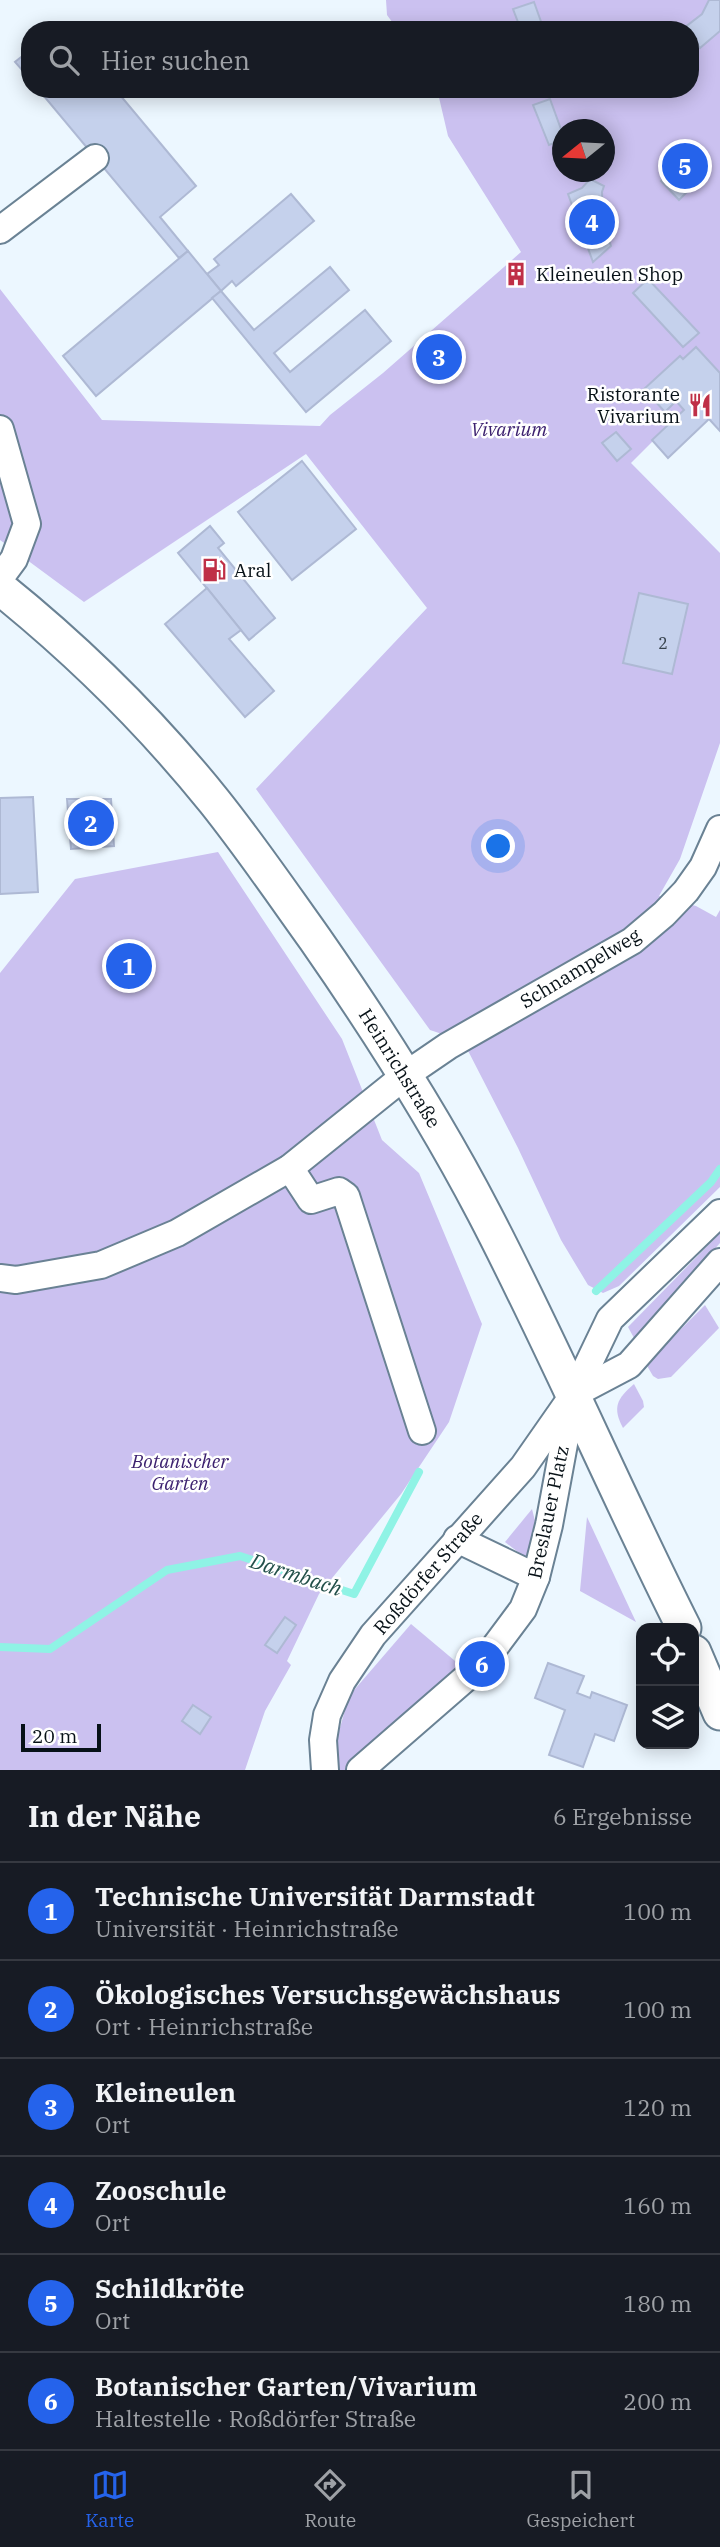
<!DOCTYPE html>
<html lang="de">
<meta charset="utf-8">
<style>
:root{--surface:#171b24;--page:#20242c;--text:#f1f3f6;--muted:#9ea1a6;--line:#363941;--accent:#2563eb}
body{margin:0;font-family:"IBM Plex Serif",serif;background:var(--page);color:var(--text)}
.controls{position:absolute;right:21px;bottom:21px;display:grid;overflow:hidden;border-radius:14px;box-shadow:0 4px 18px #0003}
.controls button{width:63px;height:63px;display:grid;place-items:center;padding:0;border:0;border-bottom:2px solid var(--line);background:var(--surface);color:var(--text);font:35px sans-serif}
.compass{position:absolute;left:552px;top:119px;width:63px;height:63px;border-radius:50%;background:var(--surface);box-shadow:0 4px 18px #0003;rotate:252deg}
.scale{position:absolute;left:21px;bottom:18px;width:80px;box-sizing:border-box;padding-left:7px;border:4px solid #071117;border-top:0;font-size:19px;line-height:24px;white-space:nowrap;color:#071117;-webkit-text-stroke:5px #fff;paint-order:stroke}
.you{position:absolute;left:499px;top:847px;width:24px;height:24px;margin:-18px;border:5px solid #fff;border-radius:50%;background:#1a73e8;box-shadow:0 0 0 10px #1a73e833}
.badge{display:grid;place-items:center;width:46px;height:46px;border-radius:50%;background:var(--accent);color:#fff;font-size:23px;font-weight:700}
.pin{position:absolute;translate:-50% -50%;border:4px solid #fff;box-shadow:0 2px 7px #0006}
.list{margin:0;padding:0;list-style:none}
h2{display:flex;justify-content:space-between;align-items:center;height:91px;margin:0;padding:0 28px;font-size:30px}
h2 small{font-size:23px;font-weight:400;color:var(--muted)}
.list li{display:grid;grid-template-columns:46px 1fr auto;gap:21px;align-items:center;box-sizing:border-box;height:98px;padding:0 28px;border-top:2px solid var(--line)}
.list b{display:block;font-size:26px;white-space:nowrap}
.list p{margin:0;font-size:23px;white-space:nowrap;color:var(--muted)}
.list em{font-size:23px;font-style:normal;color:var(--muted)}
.icon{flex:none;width:38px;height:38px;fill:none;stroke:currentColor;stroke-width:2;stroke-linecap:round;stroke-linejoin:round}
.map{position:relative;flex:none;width:720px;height:1770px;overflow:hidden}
.search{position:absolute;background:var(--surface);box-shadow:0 4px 18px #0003;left:21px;right:21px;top:21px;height:77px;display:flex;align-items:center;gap:18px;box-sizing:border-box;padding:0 24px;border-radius:28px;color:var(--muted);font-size:26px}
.sheet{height:679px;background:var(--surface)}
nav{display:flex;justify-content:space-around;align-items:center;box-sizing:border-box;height:98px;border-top:2px solid var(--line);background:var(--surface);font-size:19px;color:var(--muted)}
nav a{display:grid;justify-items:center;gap:4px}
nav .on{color:var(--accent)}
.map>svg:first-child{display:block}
.green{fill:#cbc1f0;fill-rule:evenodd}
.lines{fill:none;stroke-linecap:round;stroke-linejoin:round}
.stream{stroke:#8ff3e5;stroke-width:8}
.building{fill:#c5d1ec;stroke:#aeb9d4;stroke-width:2}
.minor-casing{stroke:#6a8294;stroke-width:30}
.major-casing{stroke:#6a8294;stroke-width:37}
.minor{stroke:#fff;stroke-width:26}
.major{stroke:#fff;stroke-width:33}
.labels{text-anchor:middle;stroke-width:5;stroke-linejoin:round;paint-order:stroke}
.number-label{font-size:16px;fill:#36414c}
.poi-label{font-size:19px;fill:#071117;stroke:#fff;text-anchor:start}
.park-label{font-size:19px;font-style:italic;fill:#3c216f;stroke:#fff}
.street-label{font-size:19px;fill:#071117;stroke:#fff}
.water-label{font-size:21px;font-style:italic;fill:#23504a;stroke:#fff}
</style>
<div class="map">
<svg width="720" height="1770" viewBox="0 0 720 1770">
<rect width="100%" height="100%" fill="#ecf7ff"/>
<g class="green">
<path d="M386 0H720V373L696 347 683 359 680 356 645 389 666 411 676 401 684 410 631 463 720 553V743L680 859 659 896 696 906 716 917 720 910V1187L619 1286 603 1293 588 1285 561 1240 518 1148 463 1041 430 1030 256 789 427 608 306 454 84 602 0 540V289L102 420 320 426 330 415 383 373 521 252 448 136 437 89H690V30H398L387 15ZM562 130H604V172H562Z"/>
<path d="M218 852 342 1039 382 1140 419 1173 482 1324 449 1422 401 1494 319 1594 287 1661 291 1665 265 1711 245 1770H0V973L75 879Z"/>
<path d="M720 1233V1243L634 1338 628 1327Z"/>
<path d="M705 1305 719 1328 671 1377 658 1379 653 1376 646 1364Z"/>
<path d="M634 1384 643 1401 644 1407 623 1428C612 1407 617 1399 634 1384Z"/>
<path d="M532 1509 535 1521 528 1560 505 1542Z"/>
<path d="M587 1517 636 1622 580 1591Z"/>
<path d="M411 1624 467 1671 353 1770H335L332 1756 349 1696Z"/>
</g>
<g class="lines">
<g class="stream">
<path d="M596 1291 711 1182 720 1169"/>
<path d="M0 1647 50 1649 167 1570 240 1556 354 1594 419 1472"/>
</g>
</g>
<g class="building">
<path d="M709 0H720V31L700 48 690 36V30L684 28 702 14Z"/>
<path d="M534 2 544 30H521L513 9Z"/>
<path d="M30 50V79L15 62Z"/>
<path d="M38 89H115L196 186 160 217 188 251 179 258Z"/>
<path d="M550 99 562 132V140L549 145 533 105Z"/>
<path d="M669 174 686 193 679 200 661 181Z"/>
<path d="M590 179 604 186 602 192 603 218 609 227 606 232 611 246 593 262 568 194 582 188Z"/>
<path d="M291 194 314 221 236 286 232 281 221 291 207 274 219 265 214 259Z"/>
<path d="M188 251 221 291 96 396 63 356Z"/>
<path d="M519 265 525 272 512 282 507 275Z"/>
<path d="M330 267 349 290 274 353 290 372 365 310 391 341 306 412 212 298 221 291 254 330Z"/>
<path d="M648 279 699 333 683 347 633 293Z"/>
<path d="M452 340 459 348 426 375 419 366Z"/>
<path d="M696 347 720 373V431L709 419 668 458 652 440 684 410 676 401 665 412 644 389 680 356 683 359Z"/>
<path d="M616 432 631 449 617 461 602 443Z"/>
<path d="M302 461 356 529 292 580 238 512Z"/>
<path d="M210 526 224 543 218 548 275 618 249 640 178 553Z"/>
<path d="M207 588 241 630 229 639 274 691 245 717 165 624Z"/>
<path d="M639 593 688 604 672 674 623 663Z"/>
<path d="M33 797 38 892 0 894V798Z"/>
<path d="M67 799H111L114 846 71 849Z"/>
<path d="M285 1617 296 1625 277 1653 265 1645Z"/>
<path d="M548 1663 584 1676 577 1693 590 1698 592 1692 627 1705 614 1741 595 1734 583 1767 549 1755 565 1710 535 1698Z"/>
<path d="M193 1705 211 1717 200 1734 182 1721Z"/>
</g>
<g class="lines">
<g class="minor-casing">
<g id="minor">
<path d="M0 230 95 158"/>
<path d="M0 429 27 524 14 559 0 578"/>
<path d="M290 1168 311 1200 339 1191 346 1196 422 1431"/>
<path d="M0 1278 16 1280 101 1265 177 1233 290 1168 407 1074 448 1046 632 941 664 914 686 891 703 867 720 829"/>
<path d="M574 1394 629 1365 720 1262"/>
<path d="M457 1539 536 1577"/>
<path d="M325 1770 323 1740 327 1715 342 1681 373 1635 523 1467 574 1394 610 1319 720 1213"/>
<path d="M360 1770 482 1664 523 1609 536 1577 549 1525 571 1406"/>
</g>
</g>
<g class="major-casing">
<g id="major">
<path d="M0 588C77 650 152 724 214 801 250 846 282 893 315 939 377 1028 434 1117 484 1213 555 1349 615 1491 684 1628"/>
<path d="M694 1652 720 1713"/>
</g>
</g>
<use href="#minor" class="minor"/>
<use href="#major" class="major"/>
</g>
<defs>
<g id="building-bare" transform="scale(1.89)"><path d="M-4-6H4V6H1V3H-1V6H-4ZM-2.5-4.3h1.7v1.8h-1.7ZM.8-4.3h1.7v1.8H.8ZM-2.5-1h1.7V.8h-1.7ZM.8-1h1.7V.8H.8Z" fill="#bf2f46" stroke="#fff" stroke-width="2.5" paint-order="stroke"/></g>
<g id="restaurant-bare" transform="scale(1.89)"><path d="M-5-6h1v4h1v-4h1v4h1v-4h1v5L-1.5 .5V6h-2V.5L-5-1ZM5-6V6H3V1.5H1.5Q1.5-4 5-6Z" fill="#bf2f46" stroke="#fff" stroke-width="2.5" paint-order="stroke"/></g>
<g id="fuel-bare" transform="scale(1.89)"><path d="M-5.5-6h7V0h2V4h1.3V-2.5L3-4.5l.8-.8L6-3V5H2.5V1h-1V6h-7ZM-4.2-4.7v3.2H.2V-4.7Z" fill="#bf2f46" stroke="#fff" stroke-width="2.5" paint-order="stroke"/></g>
</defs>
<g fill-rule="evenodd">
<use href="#building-bare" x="516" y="274"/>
<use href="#restaurant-bare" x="700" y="405"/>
<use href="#fuel-bare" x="214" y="570"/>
</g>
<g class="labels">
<g class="number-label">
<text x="663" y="649">2</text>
</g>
<g class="poi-label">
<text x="536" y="281">Kleineulen Shop</text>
<text x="680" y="401" text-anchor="end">Ristorante<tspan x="680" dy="22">Vivarium</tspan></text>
<text x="234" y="577">Aral</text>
</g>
<g class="park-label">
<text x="509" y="436">Vivarium</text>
<text x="180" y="1468">Botanischer<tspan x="180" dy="22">Garten</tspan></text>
</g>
<g class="street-label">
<text transform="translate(580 968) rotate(-31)" y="7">Schnampelweg</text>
<text transform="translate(400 1068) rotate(58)" y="7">Heinrichstraße</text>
<text transform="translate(548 1512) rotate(-78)" y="7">Breslauer Platz</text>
<text transform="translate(428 1573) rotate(-49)" y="7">Roßdörfer Straße</text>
</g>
<g class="water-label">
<text transform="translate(296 1575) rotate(18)" y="7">Darmbach</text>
</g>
</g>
</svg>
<div class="controls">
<button><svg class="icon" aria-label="locate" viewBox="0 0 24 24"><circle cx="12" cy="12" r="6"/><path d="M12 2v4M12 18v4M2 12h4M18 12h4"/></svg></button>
<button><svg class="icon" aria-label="layers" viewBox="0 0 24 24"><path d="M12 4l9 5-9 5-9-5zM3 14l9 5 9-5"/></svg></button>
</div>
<svg class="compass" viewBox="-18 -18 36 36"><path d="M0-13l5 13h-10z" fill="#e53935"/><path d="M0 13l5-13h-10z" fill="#9ea1a6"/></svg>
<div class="scale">20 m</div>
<div class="you"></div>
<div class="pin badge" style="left:129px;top:966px">1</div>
<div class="pin badge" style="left:91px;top:823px">2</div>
<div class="pin badge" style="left:439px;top:357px">3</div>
<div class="pin badge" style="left:592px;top:222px">4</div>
<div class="pin badge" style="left:685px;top:166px">5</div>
<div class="pin badge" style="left:482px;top:1664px">6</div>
<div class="search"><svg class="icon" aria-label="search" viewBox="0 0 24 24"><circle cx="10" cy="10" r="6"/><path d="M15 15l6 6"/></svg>Hier suchen</div>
</div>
<section class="sheet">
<h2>In der Nähe<small>6 Ergebnisse</small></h2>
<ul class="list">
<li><span class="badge">1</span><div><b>Technische Universität Darmstadt</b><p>Universität · Heinrichstraße</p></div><em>100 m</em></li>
<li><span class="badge">2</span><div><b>Ökologisches Versuchsgewächshaus</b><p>Ort · Heinrichstraße</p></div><em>100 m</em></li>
<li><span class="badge">3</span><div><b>Kleineulen</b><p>Ort</p></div><em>120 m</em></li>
<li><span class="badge">4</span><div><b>Zooschule</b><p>Ort</p></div><em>160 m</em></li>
<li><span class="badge">5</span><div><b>Schildkröte</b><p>Ort</p></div><em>180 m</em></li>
<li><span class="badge">6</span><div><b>Botanischer Garten/Vivarium</b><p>Haltestelle · Roßdörfer Straße</p></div><em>200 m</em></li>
</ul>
</section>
<nav>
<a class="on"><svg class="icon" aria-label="map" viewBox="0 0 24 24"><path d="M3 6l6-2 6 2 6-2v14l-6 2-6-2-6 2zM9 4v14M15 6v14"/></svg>Karte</a>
<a><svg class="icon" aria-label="directions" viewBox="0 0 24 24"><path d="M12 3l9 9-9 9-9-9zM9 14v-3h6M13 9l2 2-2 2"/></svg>Route</a>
<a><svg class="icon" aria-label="saved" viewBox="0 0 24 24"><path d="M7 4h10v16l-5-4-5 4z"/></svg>Gespeichert</a>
</nav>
